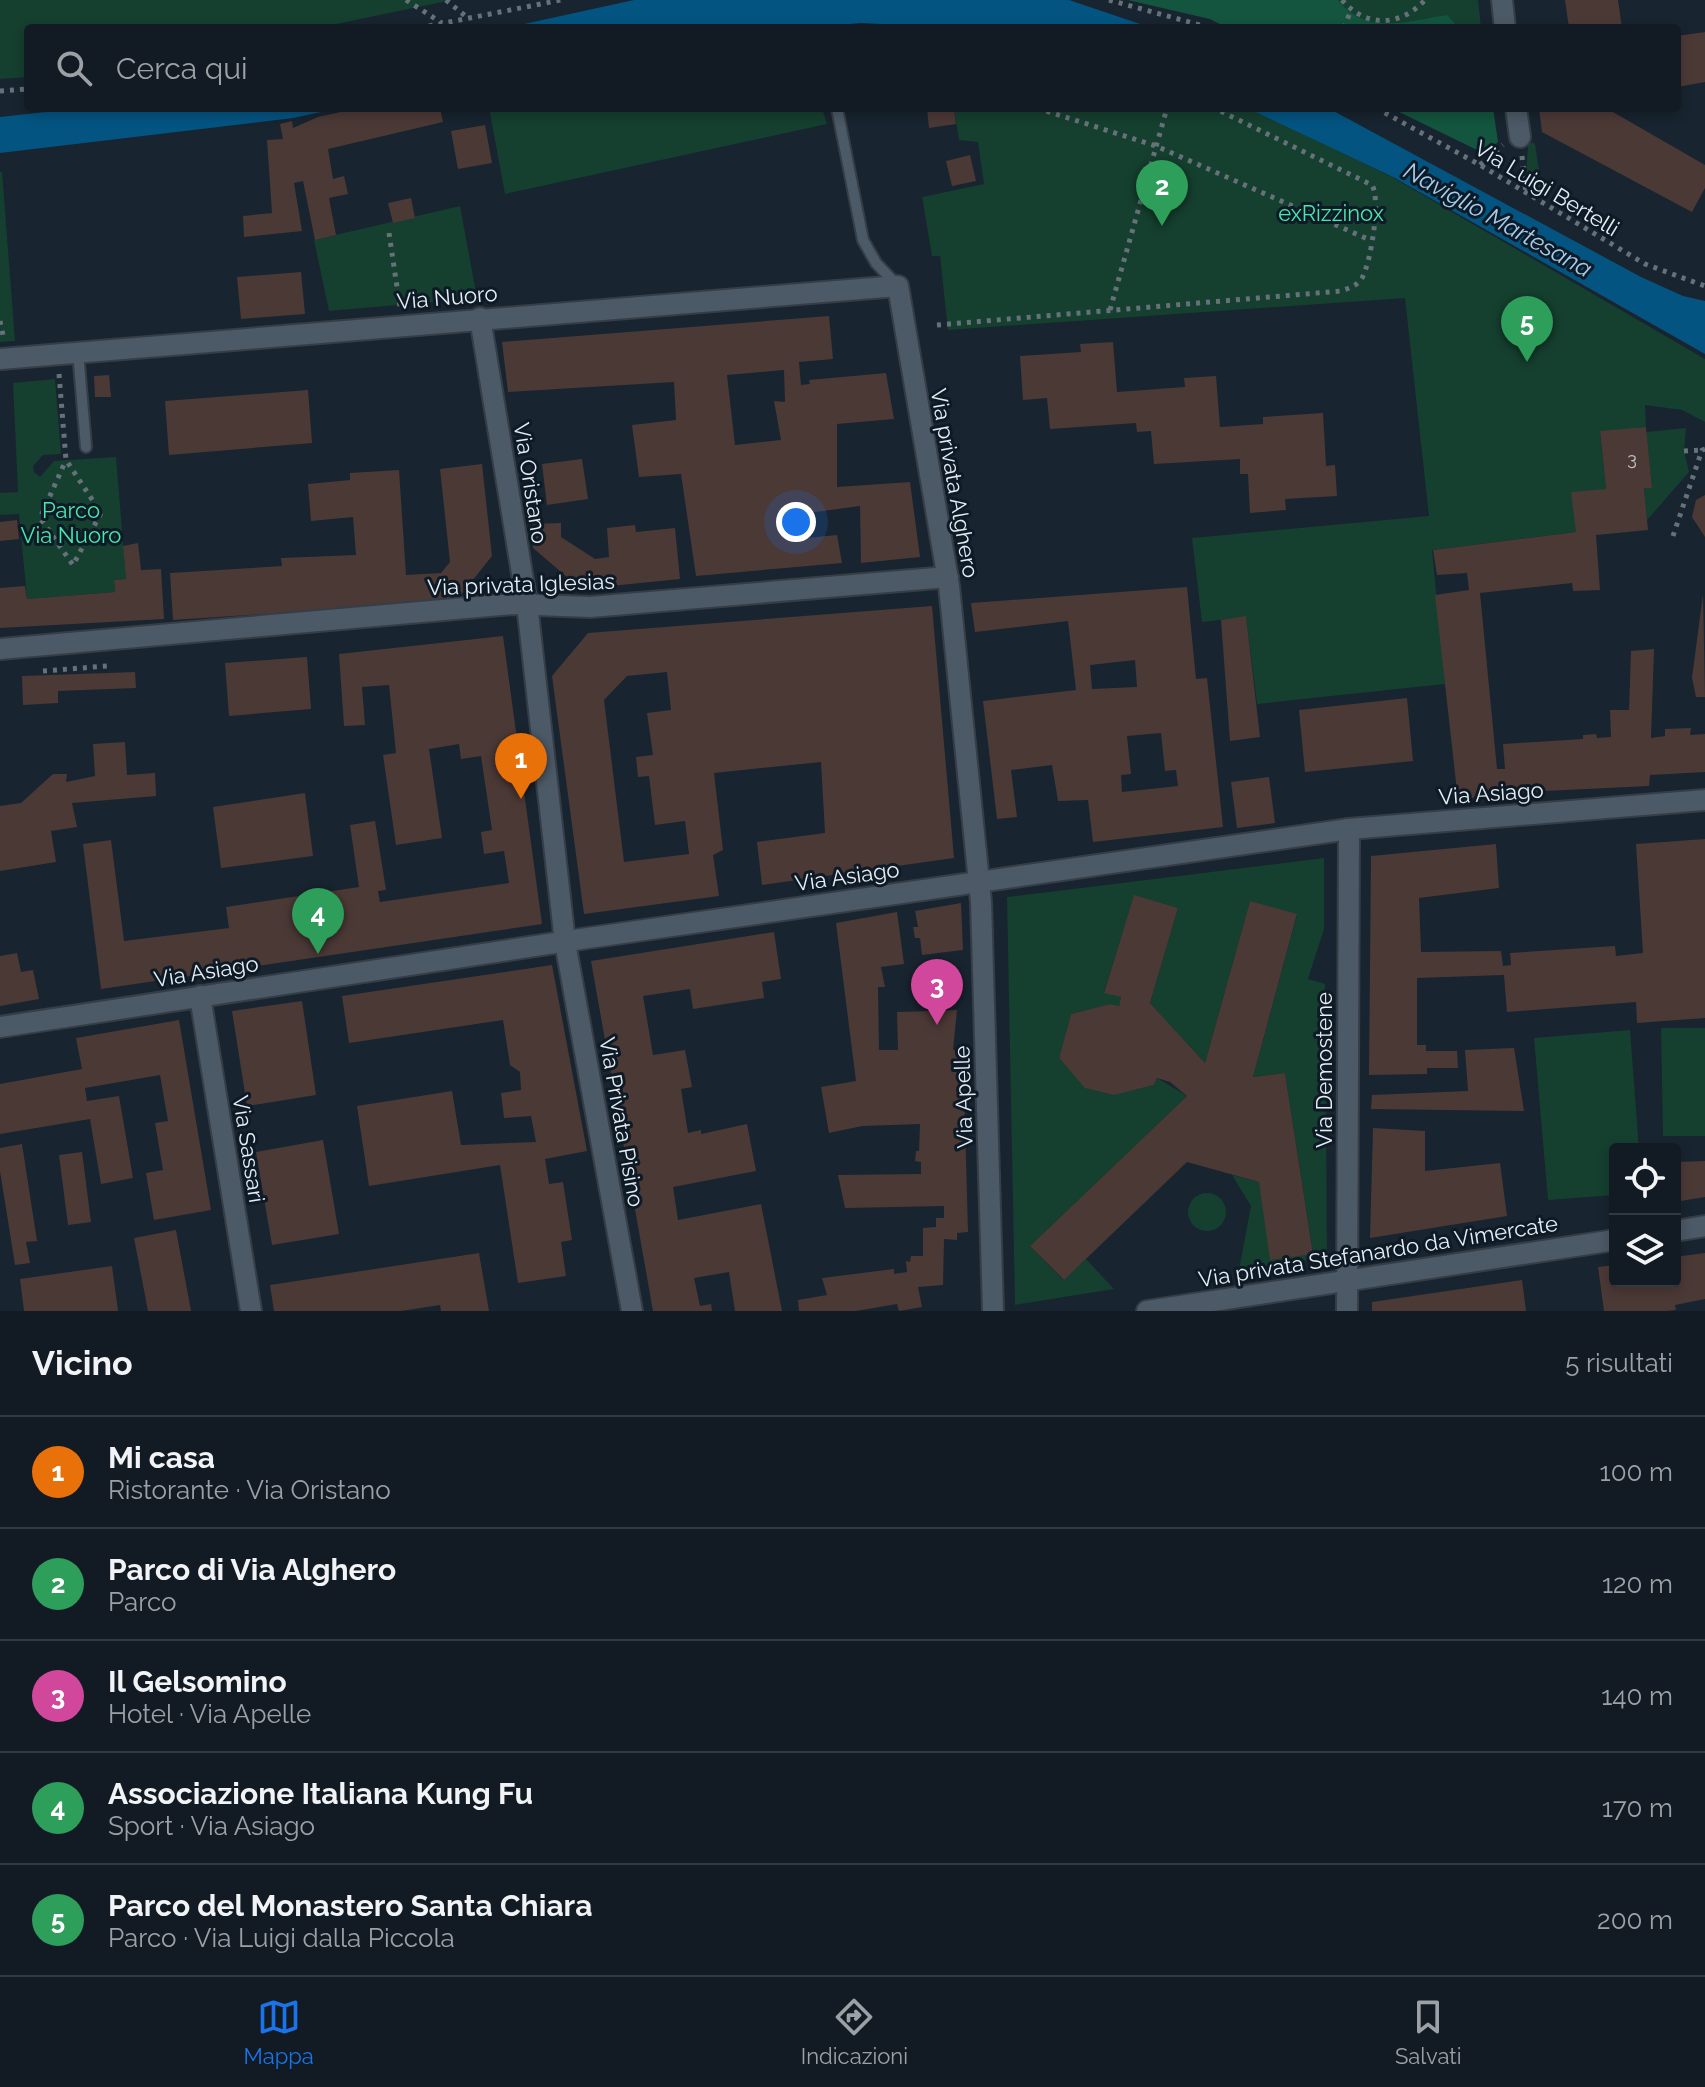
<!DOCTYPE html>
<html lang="it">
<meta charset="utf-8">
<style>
:root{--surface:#121b23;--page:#1b242b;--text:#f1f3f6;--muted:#9ca1a6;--line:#313941;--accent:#1a73e8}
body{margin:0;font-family:Raleway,sans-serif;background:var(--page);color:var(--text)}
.controls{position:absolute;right:24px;bottom:24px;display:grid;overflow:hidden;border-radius:8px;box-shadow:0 4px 12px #0003}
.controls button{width:72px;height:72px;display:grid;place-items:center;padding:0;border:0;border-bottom:2px solid var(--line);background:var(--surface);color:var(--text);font:40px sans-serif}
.you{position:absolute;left:796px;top:522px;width:28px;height:28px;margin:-20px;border:6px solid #fff;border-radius:50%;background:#1a73e8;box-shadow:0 0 0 12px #1a73e833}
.badge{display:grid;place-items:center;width:52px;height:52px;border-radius:50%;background:var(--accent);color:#fff;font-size:26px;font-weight:700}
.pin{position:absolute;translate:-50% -66px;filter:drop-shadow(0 2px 4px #0008)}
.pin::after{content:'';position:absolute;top:42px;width:28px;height:24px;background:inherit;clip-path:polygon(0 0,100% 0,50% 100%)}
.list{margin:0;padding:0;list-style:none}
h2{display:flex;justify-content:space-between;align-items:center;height:104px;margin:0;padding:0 32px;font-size:34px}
h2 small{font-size:26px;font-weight:400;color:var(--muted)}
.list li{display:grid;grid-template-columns:52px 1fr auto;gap:24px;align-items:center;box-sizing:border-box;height:112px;padding:0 32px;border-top:2px solid var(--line)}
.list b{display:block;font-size:30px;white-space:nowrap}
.list p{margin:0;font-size:26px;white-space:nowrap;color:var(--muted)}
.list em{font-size:26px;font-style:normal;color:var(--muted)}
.icon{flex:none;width:44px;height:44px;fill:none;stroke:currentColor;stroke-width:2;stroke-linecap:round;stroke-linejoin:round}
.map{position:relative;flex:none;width:1705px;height:1311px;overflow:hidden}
.search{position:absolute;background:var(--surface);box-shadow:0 4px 12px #0003;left:24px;right:24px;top:24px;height:88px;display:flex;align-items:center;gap:20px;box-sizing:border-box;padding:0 28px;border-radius:8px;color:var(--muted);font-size:30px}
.sheet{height:664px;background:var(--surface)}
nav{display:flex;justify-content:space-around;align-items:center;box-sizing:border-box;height:112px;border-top:2px solid var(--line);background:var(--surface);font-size:22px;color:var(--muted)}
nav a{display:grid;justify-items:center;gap:4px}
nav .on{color:var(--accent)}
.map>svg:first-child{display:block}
.green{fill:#153f2f}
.forest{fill:#13553e}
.water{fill:#045482}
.building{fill:#4b3936;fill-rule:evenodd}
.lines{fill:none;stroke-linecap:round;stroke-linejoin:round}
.lane-casing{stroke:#353e47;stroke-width:14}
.street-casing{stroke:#353e47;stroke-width:24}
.path{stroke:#66717a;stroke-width:5;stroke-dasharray:4 6;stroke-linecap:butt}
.lane{stroke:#4c5966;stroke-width:10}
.street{stroke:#4c5966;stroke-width:20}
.labels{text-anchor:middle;stroke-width:6;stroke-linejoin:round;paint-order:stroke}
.number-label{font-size:18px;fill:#bec0c4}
.street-label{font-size:22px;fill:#e5edf4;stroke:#0e1a25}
.park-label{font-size:22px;fill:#45e8ae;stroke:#0e1a25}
.water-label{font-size:24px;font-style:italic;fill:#a4cced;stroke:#0e1a25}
</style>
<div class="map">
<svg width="1705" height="1311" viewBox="0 0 1705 1311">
<rect width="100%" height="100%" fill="#18242f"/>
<g class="green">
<path d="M0 0H452L317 28H28V77L0 79Z"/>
<path d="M1128 0H1478L1481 28H1228L1210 19Z"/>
<path d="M489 108H822L827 124 505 194Z"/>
<path d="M954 108H1250L1392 177 1705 359V422L1682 410 1645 405 1646 427 1600 432 1606 489 1576 532 1432 550 1445 684 1257 704 1246 617 1202 622 1192 538 1429 516 1405 298 948 330 940 256H932L922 197 984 184 978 142 959 140Z"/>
<path d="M1532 142 1535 144 1542 190 1540 199 1531 195 1526 176 1528 145Z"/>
<path d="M0 172H2L15 341 0 342Z"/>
<path d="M460 206 477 298 329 311 314 240Z"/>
<path d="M55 379 61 454 43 455 33 466 34 472 40 477 54 461 116 457 126 579 114 580 115 592 27 599 19 514 0 515V493L18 492 13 383Z"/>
<path d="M1686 428 1684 451 1689 472 1647 520 1644 488 1652 487 1646 432Z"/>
<path d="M1324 858V929L1308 979 1325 984 1327 1257 1239 1270 1251 1206 1232 1175 1259 1182 1313 1253 1285 1073 1253 1077 1297 915 1250 901 1205 1063 1150 1003 1178 908 1134 896 1104 992 1121 997 1119 1006 1110 1004 1071 1014 1059 1058C1095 1099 1102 1098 1154 1085L1157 1078 1187 1096 1030 1246 1063 1280 1086 1259 1114 1289 1015 1305 1007 897Z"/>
<path d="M1661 1028H1705V1136H1663Z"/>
<path d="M1630 1030 1639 1149H1615V1195L1548 1200 1534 1038Z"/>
<circle cx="1207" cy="1212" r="19"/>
</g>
<g class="forest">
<path d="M1128 0H1338C1365 36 1408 21 1447 15L1459 28H1228L1210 19Z"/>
<path d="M1391 108H1493L1498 142 1483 153Z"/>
</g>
<g class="water">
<path d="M634 0H1069L1152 28H948L861 23 807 28H506Z"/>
<path d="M82 108H340L293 118 0 153V117Z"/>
<path d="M1247 108H1328L1641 277 1683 296 1705 301V354L1393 177Z"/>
</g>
<g class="building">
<path d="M1565 0H1618L1622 28H1569Z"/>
<path d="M1705 32V82L1677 87V36Z"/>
<path d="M359 108H440L443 122 328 149 333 179 344 176 348 194 329 198 336 235 315 240 303 181 294 183 302 231 244 237 243 216 272 213 267 140 283 139 280 124 292 121 293 128 318 117Z"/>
<path d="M927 108H954L956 124 929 128Z"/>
<path d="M1539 108H1606L1705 165V188L1692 212 1542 132Z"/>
<path d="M485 125 492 163 458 169 451 131Z"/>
<path d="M970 155 976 181 952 186 946 161Z"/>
<path d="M411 198 415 218 393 223 388 203Z"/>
<path d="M301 272 305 314 241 319 237 277Z"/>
<path d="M829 316 833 359 799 362 801 385 810 384 809 380 886 373 894 419 837 424V487L910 482 920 557 861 563 860 506 793 515 797 539 837 535 842 563 696 576 681 474 639 477 632 425 676 420 674 382 508 392 502 342ZM784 370 785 402 774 401 781 440 735 445 727 375Z"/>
<path d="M1113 342 1117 392 1185 387 1184 378 1216 376 1220 427 1263 424V417L1323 413 1326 466 1335 465 1337 496 1285 499 1286 510 1250 513 1248 474H1240V459L1154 464 1151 431 1137 432 1136 423 1050 429 1047 398 1023 400 1020 356 1081 352 1080 344Z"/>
<path d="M109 375 111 397H95L94 376Z"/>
<path d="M308 390 312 443 169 455 165 401Z"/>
<path d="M1646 427 1652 488H1644L1648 530 1596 535 1600 590 1573 591 1572 583 1480 593 1497 769H1505L1503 744 1583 739V735L1596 734 1597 738 1611 737 1610 710H1629L1631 651 1654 649 1651 738 1665 736V729L1691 728 1690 735 1705 734V772L1650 775 1649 786 1505 793 1458 800 1435 595 1469 590 1467 573 1437 575 1433 550 1576 532 1571 492 1606 489 1600 431Z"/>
<path d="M582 459 588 499 547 505 542 464Z"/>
<path d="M482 464 492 556 456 601 173 620 170 573 282 566 281 558 356 555 353 517 311 521 308 484 350 480V473L399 470 406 575 441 573 450 562 440 469Z"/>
<path d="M1705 495V537L1692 517 1696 500Z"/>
<path d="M17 520 19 539 0 541V522Z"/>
<path d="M561 523V537L595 559 609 557 607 528 635 525 636 532 675 528 680 579 581 589 533 548 532 524Z"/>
<path d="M138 543 141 570 161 569 164 619 0 628V588L25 586 27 599 115 592 114 580 126 579 123 546Z"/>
<path d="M1187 587 1196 679 1207 678 1223 827 1093 842 1088 800 1058 801 1052 765 1011 770 1017 817 997 819 983 701 1076 690 1068 621 975 632 971 603ZM1135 660 1137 687 1092 689 1090 665ZM1161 733 1165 771 1176 770 1178 786 1122 792 1121 775 1131 774 1127 736Z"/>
<path d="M1703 594 1705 697H1696L1692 678Z"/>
<path d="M932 606 954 858 762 885 757 842 825 833 821 762 714 773 723 850 713 855 719 896 584 914 552 676 588 633ZM667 672 671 710 647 713 653 755 636 757 638 777 649 776 655 825 685 821 689 854 624 862 604 700 627 676Z"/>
<path d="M1246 616 1260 737 1230 741 1221 620Z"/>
<path d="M503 636 542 924 101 989 83 844 111 840 124 941 229 928 226 907 359 887 350 825 375 821 386 890 378 891 380 902 509 883 504 851 484 854 481 832 492 830 481 756 461 759 459 744 429 749 442 838 396 845 383 755 396 753 389 685 362 687 365 725 344 726 339 654Z"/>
<path d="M307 657 311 709 229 716 225 663Z"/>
<path d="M135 672 136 688 58 691V703L23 705 22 676Z"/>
<path d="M1407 698 1413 761 1305 772 1299 710Z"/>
<path d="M125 742 127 775 155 773 156 796 72 803 77 827 51 831 56 862 0 871V806L21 803 53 774H67L66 782 95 776 93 744Z"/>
<path d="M1269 777 1275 823 1237 828 1231 782Z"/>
<path d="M305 793 313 856 221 868 213 807Z"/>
<path d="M1705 839V1018L1637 1023 1636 1002 1507 1012 1504 975 1417 978V1045H1426V1051H1457L1458 1068H1427V1074L1369 1075 1371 856 1496 844 1499 888 1419 898 1421 952 1501 951 1503 966 1511 965 1510 953 1615 946 1616 956 1643 953 1636 844Z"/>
<path d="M1134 895 1178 908 1150 1003 1205 1063 1250 901 1297 914 1253 1077 1285 1073 1313 1254 1270 1260 1259 1182 1187 1162 1064 1280 1030 1246 1187 1096 1170 1082 1157 1078 1154 1085 1114 1095 1085 1088 1059 1058 1071 1014 1110 1004 1119 1006 1121 997 1104 993Z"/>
<path d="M961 903 963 950 922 955 920 938H915L913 927H918L915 911Z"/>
<path d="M897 912 904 964 881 967 885 987H878L879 1050H898L897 1012 957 1010 953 1050H963L968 1232 957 1233V1240L944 1239 943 1285 918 1287 922 1307 899 1311 897 1304 856 1311H799L798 1300 827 1295 822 1278 894 1269V1274L907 1272 906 1261 910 1262 911 1256H923V1228L936 1227V1218H944V1206L845 1208 838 1175 921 1174V1162L915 1161 916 1151H919L920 1124 862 1126 829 1133 821 1087 856 1081 836 923Z"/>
<path d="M774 932 781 979 762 982 764 998 693 1009 690 989 643 996 653 1055 685 1050 692 1087 681 1089 688 1133 701 1130V1134L747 1124 756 1171 673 1187 678 1220 761 1204 782 1311H735L729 1272 694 1278 700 1306 711 1304 712 1311H653L591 961Z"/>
<path d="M17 953 21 972 33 970 39 999 0 1006V956Z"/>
<path d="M552 965 587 1151 545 1159 549 1184 563 1182 572 1240 561 1242 566 1276 518 1283 500 1165 369 1186 357 1106 452 1091 461 1145 536 1142 531 1116 504 1118 501 1093 521 1090 520 1072 510 1065 503 1020 349 1043 342 996Z"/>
<path d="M302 1001 316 1095 247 1106 232 1011Z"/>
<path d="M179 1020 211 1210 154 1220 146 1173 163 1170 155 1123 168 1121 160 1075 85 1088 87 1101 119 1096 133 1178 101 1184 90 1119 0 1134V1084L82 1069 76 1038Z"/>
<path d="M1514 1048 1524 1111 1371 1109 1372 1095 1468 1091 1465 1050Z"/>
<path d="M1373 1128 1425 1131V1171L1500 1163 1507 1216 1370 1238Z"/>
<path d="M323 1140 339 1234 272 1245 256 1152Z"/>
<path d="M22 1144 37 1241 26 1242 30 1263 15 1265 0 1171V1148Z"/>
<path d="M82 1152 91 1222 68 1225 59 1155Z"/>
<path d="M1705 1161V1197L1675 1202V1162Z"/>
<path d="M176 1230 191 1311H148L134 1238Z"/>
<path d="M479 1253 489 1311H441L440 1305 401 1311H274L270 1285Z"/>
<path d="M1705 1253V1299L1675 1305 1676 1310 1666 1311H1604L1598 1267 1615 1265V1281H1675V1257Z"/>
<path d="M112 1266 118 1311H24L20 1279Z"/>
<path d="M1522 1280 1526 1311H1372V1302Z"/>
</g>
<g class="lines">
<g class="lane-casing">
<g id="lane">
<path d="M837 108 863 240 876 263 896 284"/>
<path d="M78 352 86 447"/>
</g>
</g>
<g class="street-casing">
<g id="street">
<path d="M1502 0 1505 28"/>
<path d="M1516 108 1520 137"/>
<path d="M480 318 527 604 565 942 632 1311"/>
<path d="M0 359 898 286 949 586 981 902 993 1311"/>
<path d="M0 649 511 604 590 607 948 577"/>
<path d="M200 996 251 1311"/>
<path d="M0 1027 588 938 1349 829 1705 800"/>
<path d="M1675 1231 1705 1226"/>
<path d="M1147 1311 1615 1240"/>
<path d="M1347 1311 1349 829"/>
</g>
</g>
<g class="path">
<path d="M406 0 442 23"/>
<path d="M446 0 469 19"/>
<path d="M1109 0 1211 28"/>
<path d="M1342 0C1366 28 1400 27 1425 0"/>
<path d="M419 28 561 0"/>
<path d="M1344 28 1351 10"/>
<path d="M0 91 28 89"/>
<path d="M1037 108 1156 146 1370 240"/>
<path d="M1376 108 1480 165 1645 264 1705 286"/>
<path d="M1522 156 1526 194"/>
<path d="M1480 165 1503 145"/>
<path d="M389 233 400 307"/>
<path d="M1110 310 1167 108"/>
<path d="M0 321 4 340"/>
<path d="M937 325 1341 291C1349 288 1357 286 1362 278 1371 262 1381 200 1372 185L1214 108"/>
<path d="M59 374 66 460 101 513 73 565 40 518 66 460"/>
<path d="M1684 451 1702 450"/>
<path d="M1673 536 1702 450 1705 449"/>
<path d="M43 671 107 666"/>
</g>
<use href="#lane" class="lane"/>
<use href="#street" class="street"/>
</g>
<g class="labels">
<g class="number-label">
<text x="1632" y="465">3</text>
</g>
<g class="street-label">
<text transform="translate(1547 188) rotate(31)" y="8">Via Luigi Bertelli</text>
<text transform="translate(447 297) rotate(-5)" y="8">Via Nuoro</text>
<text transform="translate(531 483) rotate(81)" y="8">Via Oristano</text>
<text transform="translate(955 483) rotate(80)" y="8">Via privata Alghero</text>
<text transform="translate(521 584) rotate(-2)" y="8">Via privata Iglesias</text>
<text transform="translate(1491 793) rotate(-4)" y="8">Via Asiago</text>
<text transform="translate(847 876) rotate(-8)" y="8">Via Asiago</text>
<text transform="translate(206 971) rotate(-9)" y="8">Via Asiago</text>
<text transform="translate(1324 1070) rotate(-90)" y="8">Via Demostene</text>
<text transform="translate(963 1097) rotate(-92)" y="8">Via Apelle</text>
<text transform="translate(622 1122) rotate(80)" y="8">Via Privata Pisino</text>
<text transform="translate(249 1149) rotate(81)" y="8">Via Sassari</text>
<text transform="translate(1378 1251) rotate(-9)" y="8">Via privata Stefanardo da Vimercate</text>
</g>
<g class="park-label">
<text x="1331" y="221">exRizzinox</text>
<text x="71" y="518">Parco<tspan x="71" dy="25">Via Nuoro</tspan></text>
</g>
<g class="water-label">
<text transform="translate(1498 220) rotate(29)" y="8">Naviglio Martesana</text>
</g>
</g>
</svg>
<div class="controls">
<button><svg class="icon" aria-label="locate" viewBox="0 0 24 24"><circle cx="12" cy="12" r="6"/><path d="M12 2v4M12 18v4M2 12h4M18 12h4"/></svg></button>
<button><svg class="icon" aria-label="layers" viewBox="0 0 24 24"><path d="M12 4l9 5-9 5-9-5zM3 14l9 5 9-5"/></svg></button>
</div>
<div class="you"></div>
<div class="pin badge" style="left:521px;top:799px;background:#e8710a">1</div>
<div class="pin badge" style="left:1162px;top:226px;background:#2e9e5b">2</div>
<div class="pin badge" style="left:937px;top:1025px;background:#d1479c">3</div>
<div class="pin badge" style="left:318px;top:954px;background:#2e9e5b">4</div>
<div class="pin badge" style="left:1527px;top:362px;background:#2e9e5b">5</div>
<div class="search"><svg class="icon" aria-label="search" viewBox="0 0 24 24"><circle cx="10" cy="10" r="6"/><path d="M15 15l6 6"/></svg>Cerca qui</div>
</div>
<section class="sheet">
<h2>Vicino<small>5 risultati</small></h2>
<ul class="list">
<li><span class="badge" style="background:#e8710a">1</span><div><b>Mi casa</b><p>Ristorante · Via Oristano</p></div><em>100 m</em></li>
<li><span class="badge" style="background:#2e9e5b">2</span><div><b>Parco di Via Alghero</b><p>Parco</p></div><em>120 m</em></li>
<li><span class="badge" style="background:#d1479c">3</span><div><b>Il Gelsomino</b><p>Hotel · Via Apelle</p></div><em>140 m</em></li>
<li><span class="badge" style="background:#2e9e5b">4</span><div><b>Associazione Italiana Kung Fu</b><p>Sport · Via Asiago</p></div><em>170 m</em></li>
<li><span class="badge" style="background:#2e9e5b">5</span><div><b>Parco del Monastero Santa Chiara</b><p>Parco · Via Luigi dalla Piccola</p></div><em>200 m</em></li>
</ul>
</section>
<nav>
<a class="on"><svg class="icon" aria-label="map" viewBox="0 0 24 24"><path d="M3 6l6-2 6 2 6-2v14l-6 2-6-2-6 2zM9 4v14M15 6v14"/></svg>Mappa</a>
<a><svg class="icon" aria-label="directions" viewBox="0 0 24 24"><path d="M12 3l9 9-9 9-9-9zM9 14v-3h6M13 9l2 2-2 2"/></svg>Indicazioni</a>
<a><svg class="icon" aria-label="saved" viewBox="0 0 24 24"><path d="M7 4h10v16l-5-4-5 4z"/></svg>Salvati</a>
</nav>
